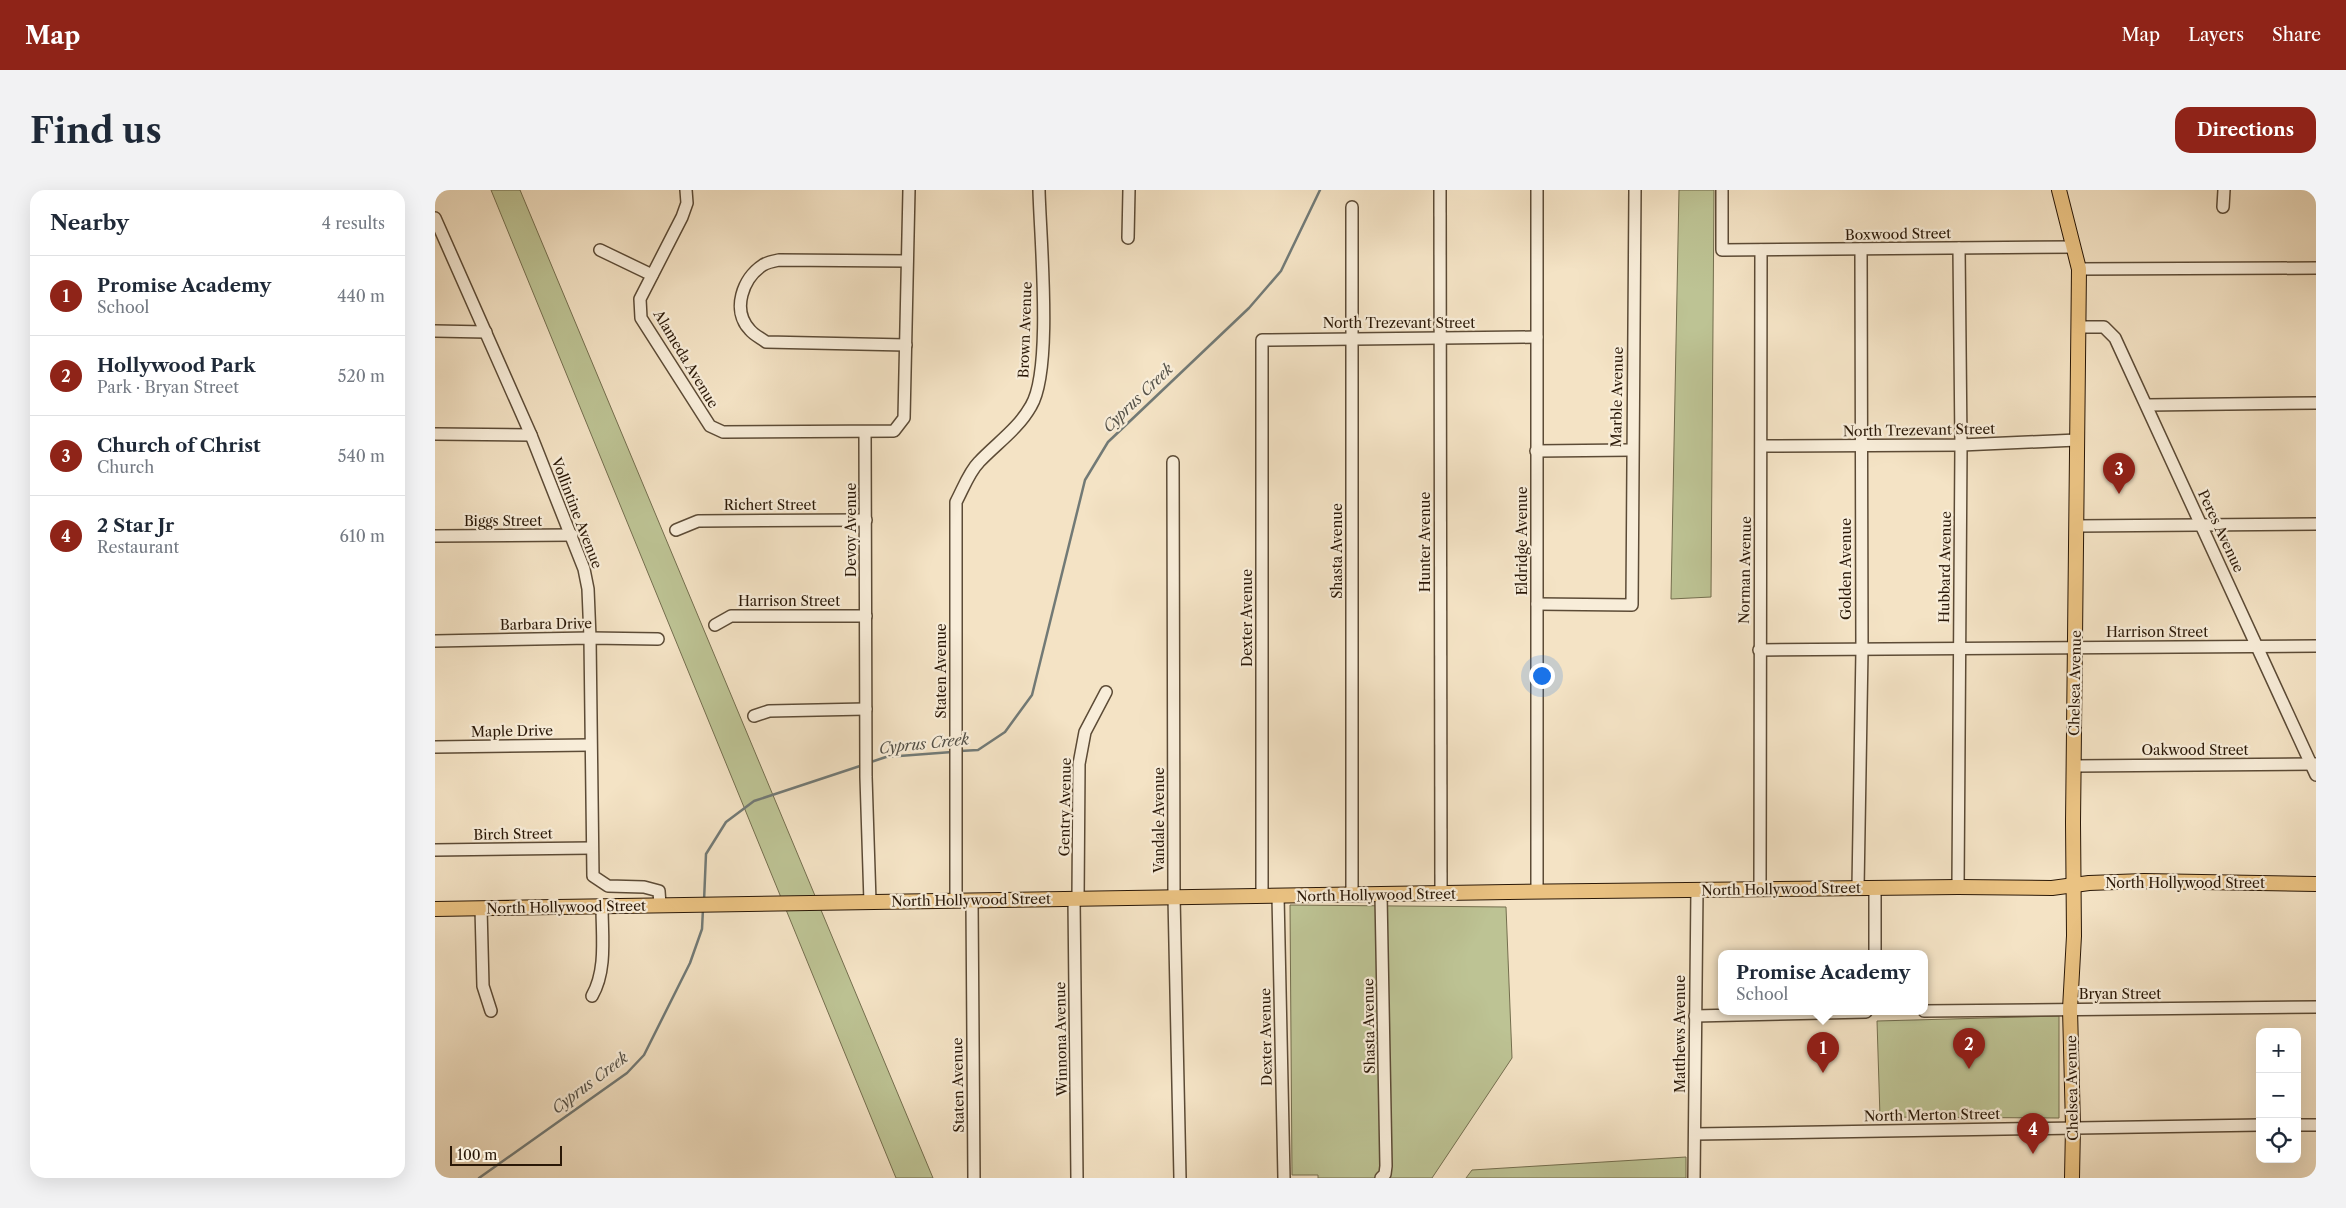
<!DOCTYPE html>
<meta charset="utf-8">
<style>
:root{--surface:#fff;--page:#f2f2f3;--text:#1f2937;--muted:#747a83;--line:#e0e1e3;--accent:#8f2418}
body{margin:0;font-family:"Libre Caslon Text",serif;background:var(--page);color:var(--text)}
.controls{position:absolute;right:15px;bottom:15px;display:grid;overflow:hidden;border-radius:10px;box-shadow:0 5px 20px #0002}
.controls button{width:45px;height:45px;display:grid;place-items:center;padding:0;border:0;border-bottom:1px solid var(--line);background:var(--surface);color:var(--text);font:25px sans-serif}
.scale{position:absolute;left:15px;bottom:12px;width:112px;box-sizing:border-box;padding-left:5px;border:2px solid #2a1807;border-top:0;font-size:14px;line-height:18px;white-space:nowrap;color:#2a1807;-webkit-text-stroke:4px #f8edd9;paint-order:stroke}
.you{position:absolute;left:1106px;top:485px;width:18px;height:18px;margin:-12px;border:4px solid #fff;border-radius:50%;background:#1a73e8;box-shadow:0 0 0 8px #1a73e833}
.badge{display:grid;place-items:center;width:32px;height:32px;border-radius:50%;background:var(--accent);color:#fff;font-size:16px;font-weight:700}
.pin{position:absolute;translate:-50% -41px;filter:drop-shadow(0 1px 2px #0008)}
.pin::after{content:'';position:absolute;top:26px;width:18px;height:15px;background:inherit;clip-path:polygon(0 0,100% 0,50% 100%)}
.popup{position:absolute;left:1283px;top:760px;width:210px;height:65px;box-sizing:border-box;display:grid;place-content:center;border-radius:10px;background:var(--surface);filter:drop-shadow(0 1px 4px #0005);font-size:16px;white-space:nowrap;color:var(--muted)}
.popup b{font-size:19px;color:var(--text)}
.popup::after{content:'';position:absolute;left:50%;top:100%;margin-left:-10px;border:10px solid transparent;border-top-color:var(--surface)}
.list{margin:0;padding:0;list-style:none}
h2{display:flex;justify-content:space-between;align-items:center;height:65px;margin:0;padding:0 20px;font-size:21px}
h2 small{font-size:16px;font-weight:400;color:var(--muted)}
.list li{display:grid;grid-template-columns:32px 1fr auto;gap:15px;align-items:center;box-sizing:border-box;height:80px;padding:0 20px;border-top:1px solid var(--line)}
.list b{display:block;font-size:19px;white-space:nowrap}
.list p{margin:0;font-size:16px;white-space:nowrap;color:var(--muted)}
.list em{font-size:16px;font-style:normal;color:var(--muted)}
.icon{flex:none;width:28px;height:28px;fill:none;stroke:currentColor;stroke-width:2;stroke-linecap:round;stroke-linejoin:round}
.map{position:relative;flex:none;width:1881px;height:988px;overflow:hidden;border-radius:15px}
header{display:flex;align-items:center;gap:30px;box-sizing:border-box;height:70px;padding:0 25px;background:var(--accent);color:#fff}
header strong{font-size:24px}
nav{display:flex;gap:28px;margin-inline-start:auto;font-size:18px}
.intro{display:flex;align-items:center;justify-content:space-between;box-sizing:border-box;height:120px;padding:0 30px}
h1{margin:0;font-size:35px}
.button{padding:12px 22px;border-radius:15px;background:var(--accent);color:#fff;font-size:18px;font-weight:700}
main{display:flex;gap:30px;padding:0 30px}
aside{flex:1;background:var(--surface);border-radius:15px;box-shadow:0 5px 20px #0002}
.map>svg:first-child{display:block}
.green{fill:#bdc394;stroke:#746e4e}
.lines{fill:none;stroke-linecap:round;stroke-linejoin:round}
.stream{stroke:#727a76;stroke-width:2.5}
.minor-casing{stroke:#5c4b36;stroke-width:14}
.major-casing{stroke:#2a1807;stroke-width:16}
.minor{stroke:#f8edd9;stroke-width:11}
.major{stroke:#eac282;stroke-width:14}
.labels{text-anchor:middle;stroke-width:4.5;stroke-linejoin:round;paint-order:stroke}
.street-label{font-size:14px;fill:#2a1807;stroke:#f8edd9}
.water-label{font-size:15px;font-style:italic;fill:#545148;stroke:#f8edd9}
</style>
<header>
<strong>Map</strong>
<nav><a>Map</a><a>Layers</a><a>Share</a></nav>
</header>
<div class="intro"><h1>Find us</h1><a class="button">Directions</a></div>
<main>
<aside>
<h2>Nearby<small>4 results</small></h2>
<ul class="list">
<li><span class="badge">1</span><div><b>Promise Academy</b><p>School</p></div><em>440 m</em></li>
<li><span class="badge">2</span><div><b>Hollywood Park</b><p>Park · Bryan Street</p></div><em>520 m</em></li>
<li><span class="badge">3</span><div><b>Church of Christ</b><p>Church</p></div><em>540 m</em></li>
<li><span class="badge">4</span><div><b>2 Star Jr</b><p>Restaurant</p></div><em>610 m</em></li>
</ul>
</aside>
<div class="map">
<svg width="1881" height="988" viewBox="0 0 1881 988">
<rect width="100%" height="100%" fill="#f4e3c5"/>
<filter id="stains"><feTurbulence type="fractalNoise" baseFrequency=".004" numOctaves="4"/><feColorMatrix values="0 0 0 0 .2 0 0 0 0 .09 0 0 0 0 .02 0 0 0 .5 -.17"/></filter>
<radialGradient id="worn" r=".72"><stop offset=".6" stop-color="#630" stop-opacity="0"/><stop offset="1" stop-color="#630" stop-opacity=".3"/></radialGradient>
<g class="green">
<path d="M56 0H85L498 988H461Z"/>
<path d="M1244 0H1279L1276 407 1236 409Z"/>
<path d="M855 715 1071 717 1077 868 997 988H883V985H857Z"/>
<path d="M1624 826V928L1445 927 1442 831Z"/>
<path d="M1251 967V988H1031L1037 980Z"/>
</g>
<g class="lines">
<g class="stream">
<path d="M525 561 543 560 570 542 597 505 650 290 673 252 814 118 846 81 885 0"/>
<path d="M433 573 451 567 517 562"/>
<path d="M269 711 271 664 291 632 319 611 428 575"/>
<path d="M44 988 192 883 209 865 255 773 267 739 268 719"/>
</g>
<g class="minor-casing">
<g id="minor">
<path d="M251 0 252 13 247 27 205 109 206 128 275 236 288 242 459 241 469 228 474 0"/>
<path d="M1005 0 1006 704"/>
<path d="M1102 0V702"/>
<path d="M1287 0V60L1639 57"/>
<path d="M1788 17 1789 0"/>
<path d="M0 28 96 245 149 379 153 399 155 448 158 686 173 696 209 697 224 701 225 715"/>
<path d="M693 48 694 0"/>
<path d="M165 60 217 85"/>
<path d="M1644 79 1881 78"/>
<path d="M1643 137H1669L1680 148 1881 585"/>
<path d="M0 141 51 142"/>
<path d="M471 155 331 152C326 148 319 145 315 140 296 120 308 88 328 75 333 72 339 71 344 70L472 71"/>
<path d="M1712 215 1881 213"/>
<path d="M430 242 431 587 435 712"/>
<path d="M0 244 96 245"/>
<path d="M1327 256 1526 255 1642 250"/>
<path d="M1101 261 1197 260"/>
<path d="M738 272 739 707 745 988"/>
<path d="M1642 336 1881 334"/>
<path d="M241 340 263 331 431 330"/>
<path d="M0 346 137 345"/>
<path d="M1102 414 1197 415 1200 0"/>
<path d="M280 435 296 426H431"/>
<path d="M0 451 155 448 223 449"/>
<path d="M1324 460 1881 456"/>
<path d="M319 526 334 521 431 519"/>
<path d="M0 557 155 555"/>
<path d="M1640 576 1881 574"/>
<path d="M0 660 157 658"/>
<path d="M1523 697 1526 255 1524 58"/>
<path d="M1423 698 1427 460 1426 59"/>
<path d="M1325 700 1326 60"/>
<path d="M917 705V17"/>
<path d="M946 705 951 976 950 984 946 988"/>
<path d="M827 706V150L1102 147"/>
<path d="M843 706 849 988"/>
<path d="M639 709 642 988"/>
<path d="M643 709 644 574 650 542 671 502"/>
<path d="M521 711V312C528 299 534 282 544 272 562 253 583 239 596 216 618 180 605 47 604 0"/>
<path d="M537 711 539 988"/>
<path d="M46 718 48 796 56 821"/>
<path d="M1440 764V698"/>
<path d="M157 806C172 780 167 746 167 716"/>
<path d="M1489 821 1881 817"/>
<path d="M1260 826 1431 822"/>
<path d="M1862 935H1881"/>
<path d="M1260 944 1825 935"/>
<path d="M1259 988 1262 700"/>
</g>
</g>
<g class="major-casing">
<g id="major">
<path d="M1624 0 1644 79 1638 633 1639 746 1635 819 1638 936 1637 988"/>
<path d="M0 719 1073 702 1523 697 1617 698 1654 693 1709 691 1881 694"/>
</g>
</g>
<use href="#minor" class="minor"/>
<use href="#major" class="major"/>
</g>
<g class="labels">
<g class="street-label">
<text transform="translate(1463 44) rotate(-1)" y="5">Boxwood Street</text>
<text x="964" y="138">North Trezevant Street</text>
<text transform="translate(590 140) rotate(-88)" y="5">Brown Avenue</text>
<text transform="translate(251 169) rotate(59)" y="5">Alameda Avenue</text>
<text transform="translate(1182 207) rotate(-89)" y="5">Marble Avenue</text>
<text transform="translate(1484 240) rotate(-1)" y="5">North Trezevant Street</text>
<text x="335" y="320">Richert Street</text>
<text transform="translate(142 323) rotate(69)" y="5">Vollintine Avenue</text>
<text x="68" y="336">Biggs Street</text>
<text transform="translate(416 340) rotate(-90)" y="5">Devoy Avenue</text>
<text transform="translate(1786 341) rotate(65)" y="5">Peres Avenue</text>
<text transform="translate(1087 351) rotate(-90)" y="5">Eldridge Avenue</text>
<text transform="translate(990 352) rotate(-90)" y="5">Hunter Avenue</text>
<text transform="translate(902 361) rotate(-90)" y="5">Shasta Avenue</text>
<text transform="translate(1510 377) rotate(-89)" y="5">Hubbard Avenue</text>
<text transform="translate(1411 379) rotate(-90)" y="5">Golden Avenue</text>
<text transform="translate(1310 380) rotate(-89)" y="5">Norman Avenue</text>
<text x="354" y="416">Harrison Street</text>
<text transform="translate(812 428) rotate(-90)" y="5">Dexter Avenue</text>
<text transform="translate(111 434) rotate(-1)" y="5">Barbara Drive</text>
<text x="1722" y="447">Harrison Street</text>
<text transform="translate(506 481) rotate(-90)" y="5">Staten Avenue</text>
<text transform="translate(1640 493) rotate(-89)" y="5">Chelsea Avenue</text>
<text transform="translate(77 541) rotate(-1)" y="5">Maple Drive</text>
<text x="1760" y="565">Oakwood Street</text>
<text transform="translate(630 617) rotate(-89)" y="5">Gentry Avenue</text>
<text transform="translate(724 630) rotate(-90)" y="5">Vandale Avenue</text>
<text transform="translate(78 644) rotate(-1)" y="5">Birch Street</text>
<text x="1750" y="698">North Hollywood Street</text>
<text transform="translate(1346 699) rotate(-1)" y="5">North Hollywood Street</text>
<text transform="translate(941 705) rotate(-1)" y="5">North Hollywood Street</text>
<text transform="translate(536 710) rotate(-1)" y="5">North Hollywood Street</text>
<text transform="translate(131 717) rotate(-1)" y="5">North Hollywood Street</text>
<text x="1685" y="809">Bryan Street</text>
<text transform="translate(934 836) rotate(-91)" y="5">Shasta Avenue</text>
<text transform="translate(1245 844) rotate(-90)" y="5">Matthews Avenue</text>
<text transform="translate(831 847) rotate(-91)" y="5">Dexter Avenue</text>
<text transform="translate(626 849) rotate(-91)" y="5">Winnona Avenue</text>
<text transform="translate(523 895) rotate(-91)" y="5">Staten Avenue</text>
<text transform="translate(1637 898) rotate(-91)" y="5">Chelsea Avenue</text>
<text transform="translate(1497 925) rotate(-1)" y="5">North Merton Street</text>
</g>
<g class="water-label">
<text transform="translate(703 208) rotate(-44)" y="5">Cyprus Creek</text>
<text transform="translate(489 554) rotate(-6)" y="5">Cyprus Creek</text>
<text transform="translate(155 893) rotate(-37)" y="5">Cyprus Creek</text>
</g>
</g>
<rect width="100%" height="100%" filter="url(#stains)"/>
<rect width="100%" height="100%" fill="url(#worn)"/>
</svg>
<div class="controls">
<button>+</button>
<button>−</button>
<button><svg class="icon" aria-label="locate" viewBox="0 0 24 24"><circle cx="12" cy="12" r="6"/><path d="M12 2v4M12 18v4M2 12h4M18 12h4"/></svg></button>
</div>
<div class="scale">100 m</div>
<div class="you"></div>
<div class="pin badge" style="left:1388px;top:883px">1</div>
<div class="popup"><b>Promise Academy</b>School</div>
<div class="pin badge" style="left:1534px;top:879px">2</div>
<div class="pin badge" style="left:1684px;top:304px">3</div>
<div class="pin badge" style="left:1598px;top:964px">4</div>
</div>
</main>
